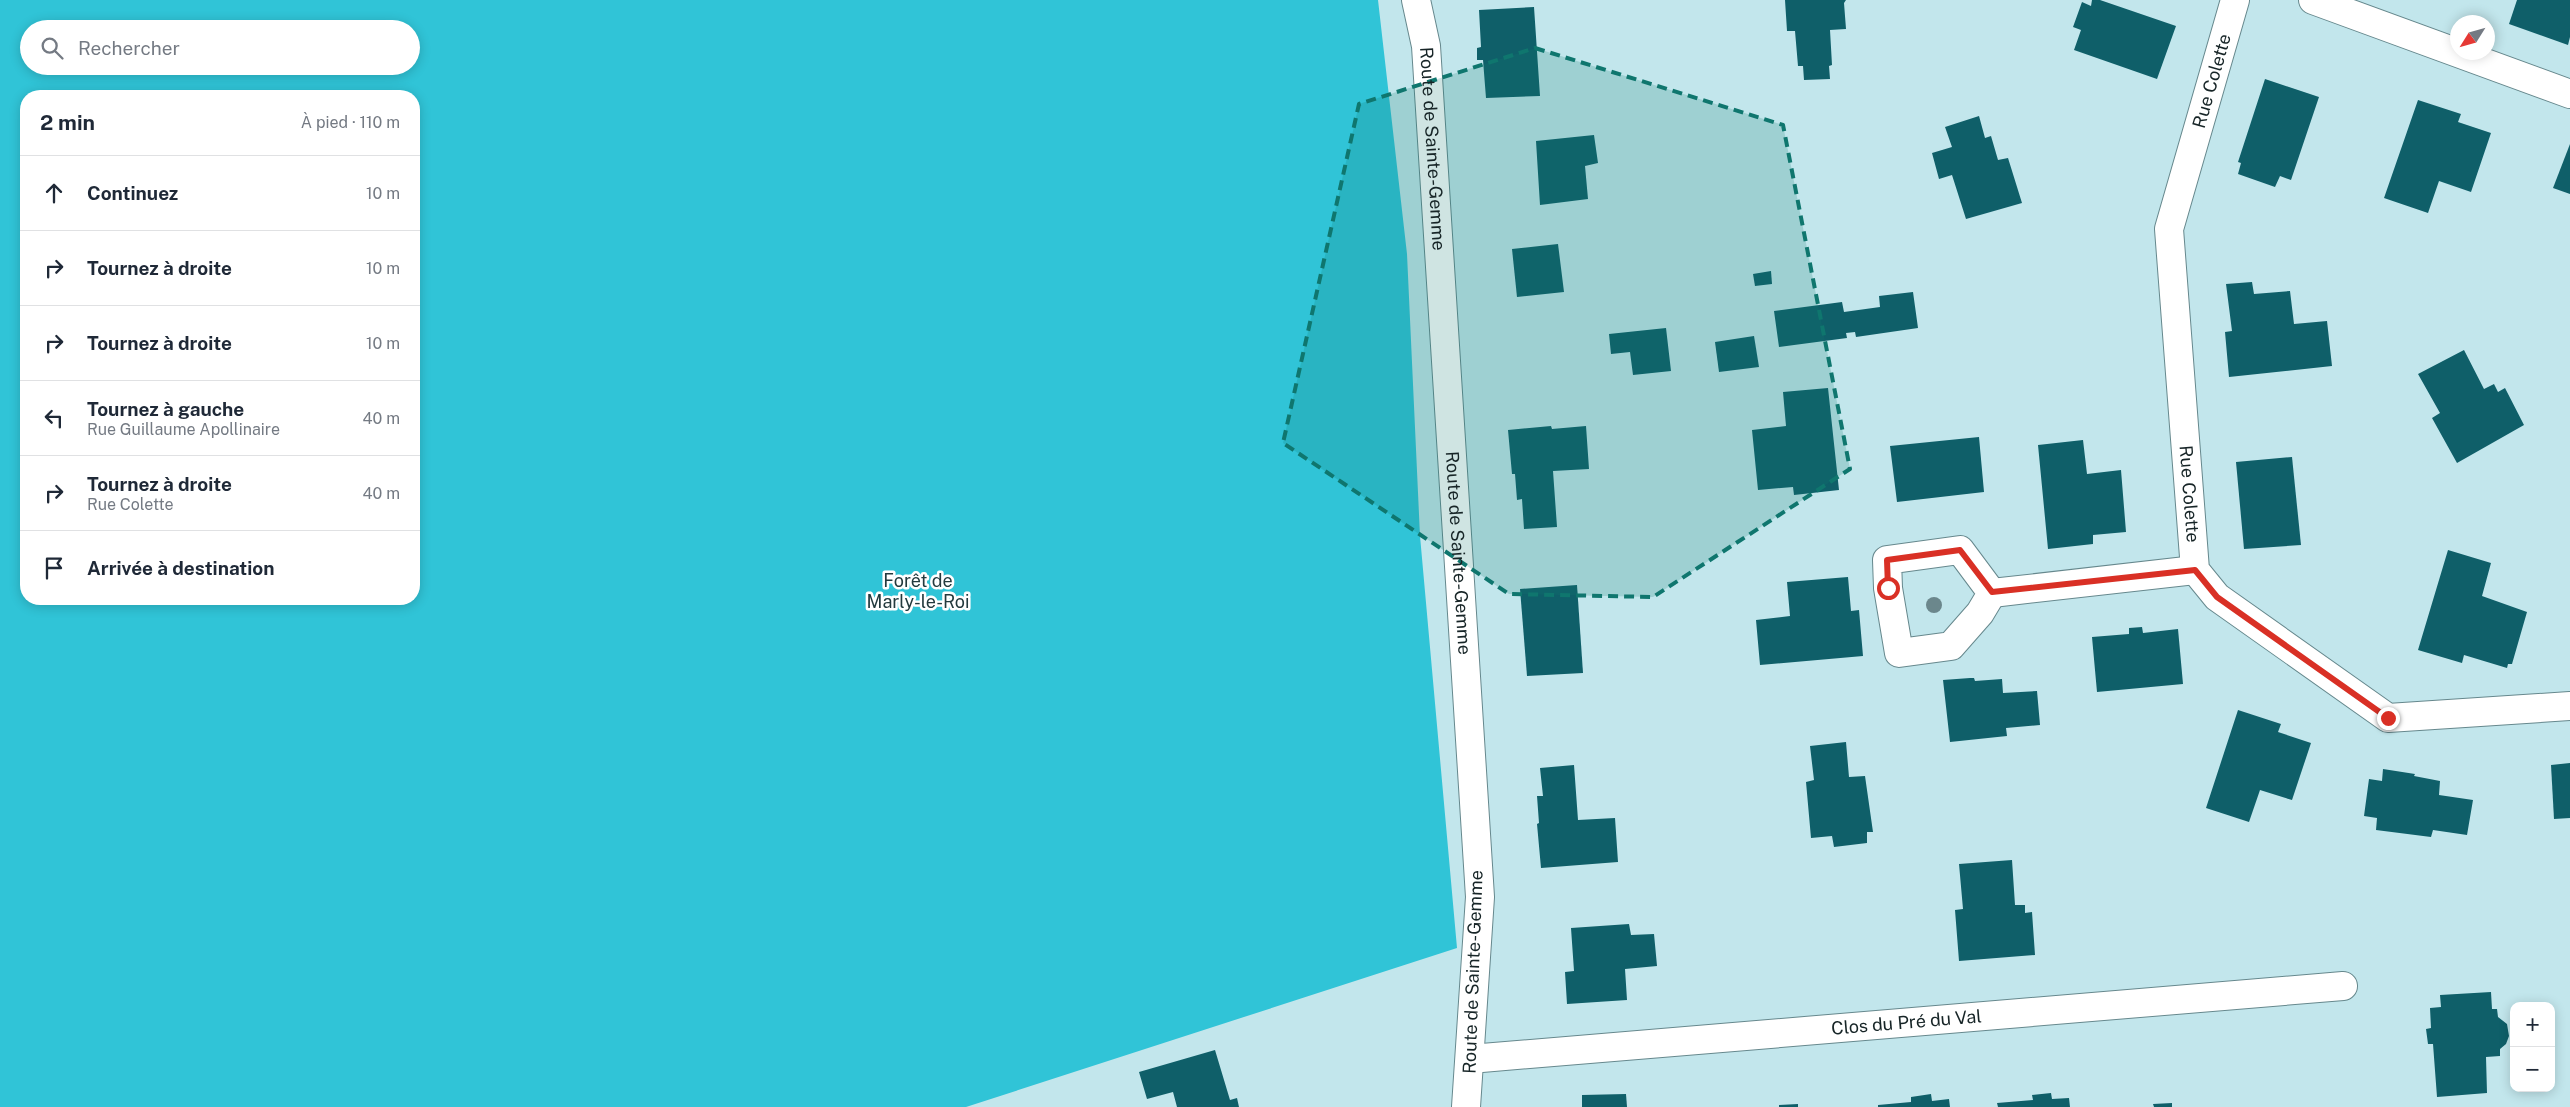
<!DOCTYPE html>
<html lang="fr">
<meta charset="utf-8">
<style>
:root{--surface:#fff;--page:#f6f6f7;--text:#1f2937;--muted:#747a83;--line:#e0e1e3}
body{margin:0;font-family:"Public Sans",sans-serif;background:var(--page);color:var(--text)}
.controls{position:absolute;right:15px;bottom:15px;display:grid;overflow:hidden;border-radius:10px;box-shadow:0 2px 12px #0003}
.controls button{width:45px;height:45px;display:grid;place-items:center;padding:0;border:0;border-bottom:1px solid var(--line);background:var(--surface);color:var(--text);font:25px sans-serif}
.compass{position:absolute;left:2450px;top:15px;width:45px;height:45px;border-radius:50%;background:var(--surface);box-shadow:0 2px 12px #0003;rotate:233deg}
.stop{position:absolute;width:15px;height:15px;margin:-11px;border:4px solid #d93025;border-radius:50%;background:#fff}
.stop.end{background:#d93025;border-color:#fff;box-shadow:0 1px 5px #0008}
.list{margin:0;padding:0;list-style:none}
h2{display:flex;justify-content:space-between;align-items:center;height:65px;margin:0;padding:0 20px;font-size:21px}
h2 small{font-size:16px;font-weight:400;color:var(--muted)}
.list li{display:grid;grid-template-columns:32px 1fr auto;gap:15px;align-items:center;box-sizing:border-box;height:75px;padding:0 20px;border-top:1px solid var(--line)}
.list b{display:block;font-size:19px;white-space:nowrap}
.list p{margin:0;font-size:16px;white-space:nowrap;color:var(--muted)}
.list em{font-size:16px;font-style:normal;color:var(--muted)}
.icon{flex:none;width:28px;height:28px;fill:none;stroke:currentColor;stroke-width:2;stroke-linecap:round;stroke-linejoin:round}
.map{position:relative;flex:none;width:2570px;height:1107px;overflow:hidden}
.search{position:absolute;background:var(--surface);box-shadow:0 2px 12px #0003;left:20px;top:20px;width:400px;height:55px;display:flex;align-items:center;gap:12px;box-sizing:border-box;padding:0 18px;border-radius:28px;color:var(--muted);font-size:19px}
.panel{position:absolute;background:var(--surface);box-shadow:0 2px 12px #0003;left:20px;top:90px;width:400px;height:515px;border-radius:20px}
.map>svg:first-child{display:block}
.forest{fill:#30c4d7;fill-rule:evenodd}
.building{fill:#0f5f69}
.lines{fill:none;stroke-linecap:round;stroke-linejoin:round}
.minor-casing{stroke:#66888d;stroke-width:30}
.minor{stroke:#fff;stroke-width:28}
.tree{fill:#6b878c}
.route{stroke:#d93025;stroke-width:6}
.marked{fill:#0f766e;fill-opacity:0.2;stroke:#0f766e;stroke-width:4;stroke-dasharray:10 6;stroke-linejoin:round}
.labels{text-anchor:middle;stroke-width:5;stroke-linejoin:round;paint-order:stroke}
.street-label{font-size:18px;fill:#172527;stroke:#fff}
.park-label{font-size:18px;fill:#233a3e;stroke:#fff}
</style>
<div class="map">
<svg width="2570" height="1107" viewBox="0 0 2570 1107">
<rect width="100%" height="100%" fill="#c2e6ec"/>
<path class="forest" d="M0 0H1378L1407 254 1420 536 1457 948 966 1107H0ZM29 29H411V66H29ZM26 96H414V599H26Z"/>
<g class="building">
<path d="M1785 0H1846L1844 3 1846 29 1830 30 1832 65 1829 66 1830 79 1804 80 1803 66H1798L1795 31H1787Z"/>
<path d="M2092 0H2100L2176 26 2157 79 2074 50 2081 30 2073 27 2082 2 2091 6Z"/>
<path d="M2517 0H2570V37L2568 45 2509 24Z"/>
<path d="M1534 7 1540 96 1486 98 1483 60H1477V48L1481 47 1479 10Z"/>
<path d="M2265 79 2319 97 2291 180 2280 176 2275 187 2238 174 2241 163 2238 162Z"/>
<path d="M2418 100 2461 114 2458 122 2491 133 2471 192 2439 181 2428 213 2384 198Z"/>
<path d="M1979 116 1985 138 1991 136 1998 160 2008 158 2022 203 1966 219 1952 175 1939 179 1932 153 1952 147 1945 127Z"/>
<path d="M1594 135 1598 163 1585 166 1588 199 1540 205 1536 141Z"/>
<path d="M2570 144V194L2553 188Z"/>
<path d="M1558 244 1564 292 1517 297 1512 249Z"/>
<path d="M1771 271 1772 284 1755 286 1753 274Z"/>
<path d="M2252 282 2254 294 2290 291 2294 324 2327 321 2332 366 2229 377 2225 332 2232 331 2226 284Z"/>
<path d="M1913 292 1918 328 1856 337 1855 332 1846 333 1847 338 1779 347 1774 311 1842 302 1844 312 1880 307 1879 296Z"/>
<path d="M1666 328 1671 371 1633 375 1630 352 1611 354 1609 334Z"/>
<path d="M1754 336 1759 367 1719 372 1715 342Z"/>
<path d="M2464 350 2484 389 2494 384 2498 392 2505 388 2524 425 2457 463 2432 418 2440 413 2418 374Z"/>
<path d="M1828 388 1839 490 1794 495 1793 487 1758 490 1752 430 1786 426 1783 392Z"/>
<path d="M1551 426 1552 429 1586 426 1589 469 1553 471 1557 527 1524 529 1522 499 1517 500 1515 474H1512L1508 430Z"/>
<path d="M1979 437 1984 492 1897 502 1890 446Z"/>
<path d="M2083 440 2087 474 2121 470 2126 532 2093 535V544L2048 549 2038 445Z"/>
<path d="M2292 457 2301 545 2244 549 2236 462Z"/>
<path d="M2448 550 2491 563 2482 596 2527 612 2512 664H2508L2507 668 2464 655 2462 663 2418 650Z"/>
<path d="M1848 577 1851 611 1859 610 1863 656 1760 665 1756 620 1790 616 1787 582Z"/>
<path d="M1577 585 1583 673 1527 676 1520 589Z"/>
<path d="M2142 627 2143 633 2178 629 2183 684 2097 692 2092 637 2129 634V628Z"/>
<path d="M1970 678H1974L1975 681 2002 679 2003 693 2037 691 2040 725 2006 728 2007 736 1950 742 1943 680Z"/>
<path d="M2238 710 2281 724 2278 732 2311 743 2292 800 2260 790 2249 822 2206 808Z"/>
<path d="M1846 742 1849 777 1865 776 1873 832H1867V843L1834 847 1832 836 1811 838 1806 782 1814 780 1810 746Z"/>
<path d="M2570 763V818L2554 819 2551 765Z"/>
<path d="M1574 765 1578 820 1615 818 1618 862 1541 868 1537 824 1539 823 1537 796H1543L1540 768Z"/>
<path d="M2383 769 2415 774 2414 776 2440 781 2439 795 2473 800 2467 835 2433 830 2431 837 2376 830 2377 818 2364 816 2369 779 2382 781Z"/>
<path d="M2012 860 2015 905H2025V913L2032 912 2035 955 1959 961 1955 910 1963 909 1959 864Z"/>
<path d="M1629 924 1631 935 1654 934 1657 966 1625 969 1627 1000 1567 1004 1565 972 1574 971 1571 928Z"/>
<path d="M2491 992 2492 1009H2497L2498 1017 2507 1024 2509 1036 2506 1044 2500 1049V1056L2486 1057 2487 1093 2437 1097 2433 1044H2428L2426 1029 2431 1028 2430 1008 2441 1007 2440 995Z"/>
<path d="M1215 1050 1230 1100 1237 1098 1239 1107H1177L1173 1092 1147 1099 1139 1072Z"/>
<path d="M2051 1093 2052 1099 2069 1098 2070 1107H1998L1997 1103 2033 1100 2032 1095Z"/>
<path d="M1626 1094 1627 1107H1582V1095Z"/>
<path d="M1931 1094 1932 1101 1949 1099 1950 1107H1878V1105L1911 1102V1097Z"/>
<path d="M2172 1103V1107H2154L2153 1104Z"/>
<path d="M1798 1104V1107H1779V1105Z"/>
</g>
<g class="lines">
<g class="minor-casing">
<g id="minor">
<path id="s1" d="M1416 0 1426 46 1480 897 1466 1107"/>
<path id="s2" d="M2235 0 2169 229 2195 570 2217 597 2388 718 2570 706"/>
<path d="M2313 0 2570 94"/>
<path d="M1960 550 1992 593 1980 613 1951 646 1899 653 1888 588 1887 560Z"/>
<path d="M1992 593 2195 570"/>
<path id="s3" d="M1470 1059 2343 986"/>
</g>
</g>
<use href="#minor" class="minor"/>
</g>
<circle class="tree" cx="1934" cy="605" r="8"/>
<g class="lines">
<path class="route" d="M1888 588 1887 560 1960 550 1992 592 2195 570 2217 597 2388 718"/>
</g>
<path class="marked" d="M1535 48 1783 125 1850 469 1653 597 1509 594 1283 443 1359 104Z"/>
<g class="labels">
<g class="street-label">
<text transform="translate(2212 81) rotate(-74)" y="6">Rue Colette</text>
<text dy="6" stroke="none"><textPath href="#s1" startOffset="150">Route de Sainte-Gemme</textPath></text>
<text dy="6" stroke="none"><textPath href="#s2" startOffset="504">Rue Colette</textPath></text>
<text dy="6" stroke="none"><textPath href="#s1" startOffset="555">Route de Sainte-Gemme</textPath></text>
<text transform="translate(1473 972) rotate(-88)" y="6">Route de Sainte-Gemme</text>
<text dy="6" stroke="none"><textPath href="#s3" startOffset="438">Clos du Pré du Val</textPath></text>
</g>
<g class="park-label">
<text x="918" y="587">Forêt de<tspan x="918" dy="21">Marly-le-Roi</tspan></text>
</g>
</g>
</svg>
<div class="controls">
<button>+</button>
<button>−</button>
</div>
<svg class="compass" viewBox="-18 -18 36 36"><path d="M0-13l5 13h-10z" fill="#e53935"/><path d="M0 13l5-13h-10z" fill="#747a83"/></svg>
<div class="stop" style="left:1888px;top:588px"></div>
<div class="stop end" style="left:2388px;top:718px"></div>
<div class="search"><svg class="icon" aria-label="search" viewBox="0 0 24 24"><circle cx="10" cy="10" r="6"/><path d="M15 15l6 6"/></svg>Rechercher</div>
<section class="panel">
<h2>2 min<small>À pied · 110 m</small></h2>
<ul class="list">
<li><svg class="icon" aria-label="ahead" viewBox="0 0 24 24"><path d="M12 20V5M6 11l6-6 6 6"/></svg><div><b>Continuez</b></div><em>10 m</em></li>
<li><svg class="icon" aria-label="right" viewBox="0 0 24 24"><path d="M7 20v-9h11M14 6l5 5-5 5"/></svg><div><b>Tournez à droite</b></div><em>10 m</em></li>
<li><svg class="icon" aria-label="right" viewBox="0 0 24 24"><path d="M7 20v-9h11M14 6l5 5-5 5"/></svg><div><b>Tournez à droite</b></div><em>10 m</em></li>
<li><svg class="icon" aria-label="left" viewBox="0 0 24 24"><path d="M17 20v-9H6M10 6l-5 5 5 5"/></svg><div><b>Tournez à gauche</b><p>Rue Guillaume Apollinaire</p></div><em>40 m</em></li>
<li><svg class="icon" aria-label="right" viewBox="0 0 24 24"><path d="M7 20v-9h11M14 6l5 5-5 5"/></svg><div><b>Tournez à droite</b><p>Rue Colette</p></div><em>40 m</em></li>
<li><svg class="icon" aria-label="arrive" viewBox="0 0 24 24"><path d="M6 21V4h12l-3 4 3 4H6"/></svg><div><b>Arrivée à destination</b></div></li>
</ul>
</section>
</div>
